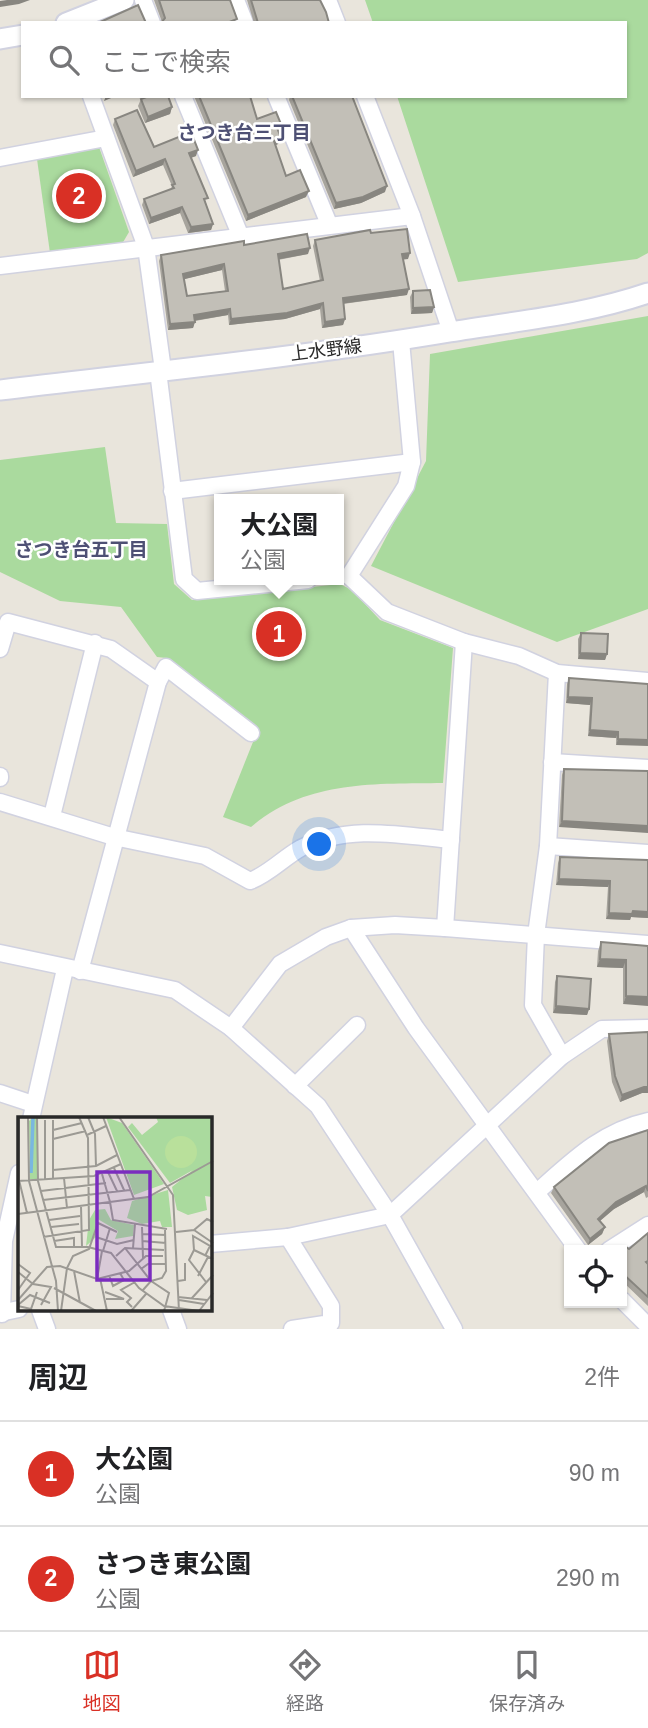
<!DOCTYPE html>
<html lang="ja">
<meta charset="utf-8">
<style>
:root{--surface:#fff;--page:#f2f2f2;--text:#202124;--muted:#757577;--line:#e0e0e0;--accent:#d93025}
body{margin:0;font-family:Helvetica,"Noto Sans JP",sans-serif;background:var(--page);color:var(--text)}
.controls{position:absolute;right:21px;bottom:21px;display:grid;overflow:hidden;border-radius:0px;box-shadow:0 2px 5px #0004}
.controls button{width:63px;height:63px;display:grid;place-items:center;padding:0;border:0;border-bottom:2px solid var(--line);background:var(--surface);color:var(--text);font:35px sans-serif}
.you{position:absolute;left:320px;top:845px;width:24px;height:24px;margin:-18px;border:5px solid #fff;border-radius:50%;background:#1a73e8;box-shadow:0 0 0 10px #1a73e833}
.badge{display:grid;place-items:center;width:46px;height:46px;border-radius:50%;background:var(--accent);color:#fff;font-size:23px;font-weight:700}
.pin{position:absolute;translate:-50% -50%;border:4px solid #fff;box-shadow:0 2px 7px #0006}
.popup{position:absolute;left:214px;top:494px;width:130px;height:91px;box-sizing:border-box;display:grid;place-content:center;border-radius:0px;background:var(--surface);filter:drop-shadow(0 2px 5px #0005);font-size:23px;white-space:nowrap;color:var(--muted)}
.popup b{font-size:26px;color:var(--text)}
.popup::after{content:'';position:absolute;left:50%;top:100%;margin-left:-14px;border:14px solid transparent;border-top-color:var(--surface)}
.list{margin:0;padding:0;list-style:none}
h2{display:flex;justify-content:space-between;align-items:center;height:91px;margin:0;padding:0 28px;font-size:30px}
h2 small{font-size:23px;font-weight:400;color:var(--muted)}
.list li{display:grid;grid-template-columns:46px 1fr auto;gap:21px;align-items:center;box-sizing:border-box;height:105px;padding:0 28px;border-top:2px solid var(--line)}
.list b{display:block;font-size:26px;white-space:nowrap}
.list p{margin:0;font-size:23px;white-space:nowrap;color:var(--muted)}
.list em{font-size:23px;font-style:normal;color:var(--muted)}
.icon{flex:none;width:38px;height:38px;fill:none;stroke:currentColor;stroke-width:2;stroke-linecap:round;stroke-linejoin:round}
.map{position:relative;flex:none;width:648px;height:1329px;overflow:hidden}
.search{position:absolute;background:var(--surface);box-shadow:0 2px 5px #0004;left:21px;right:21px;top:21px;height:77px;display:flex;align-items:center;gap:18px;box-sizing:border-box;padding:0 24px;border-radius:0px;color:var(--muted);font-size:26px}
.sheet{height:301px;background:var(--surface)}
nav{display:flex;justify-content:space-around;align-items:center;box-sizing:border-box;height:98px;border-top:2px solid var(--line);background:var(--surface);font-size:19px;color:var(--muted)}
nav a{display:grid;justify-items:center;gap:4px}
nav .on{color:var(--accent)}
.map>svg:first-child{display:block}
.green{fill:#aada9e}
.lines{fill:none;stroke-linecap:round;stroke-linejoin:round}
.minor-casing{stroke:#d1d2e0;stroke-width:19}
.tertiary-casing{stroke:#d1d2e0;stroke-width:23}
.minor{stroke:#fff;stroke-width:16}
.tertiary{stroke:#fff;stroke-width:19}
.wall{fill:#a7a49d;fill-rule:evenodd}
.shaded-wall{fill:#888680}
.building{fill:#c2bfb7;stroke:#888680;stroke-width:2;fill-rule:evenodd}
.labels{text-anchor:middle;stroke-width:5;stroke-linejoin:round;paint-order:stroke}
.street-label{font-size:18px;fill:#292929;stroke:#fff}
.neighbourhood-label{font-size:19px;font-weight:bold;fill:#4e5074;stroke:#fff}
.inset-river{fill:none;stroke:#7ab7e0;stroke-width:3.5}
.inset-road{fill:none;stroke:#9c9a94;stroke-width:2}
.view{fill:#7b2cbf;fill-opacity:0.15;stroke:#7b2cbf;stroke-width:3.5}
.inset-edge{fill:none;stroke:#292929;stroke-width:3.5}
</style>
<div class="map">
<svg width="648" height="1329" viewBox="0 0 648 1329">
<rect width="100%" height="100%" fill="#e9e5dc"/>
<g class="green">
<path d="M365 0H648V253L637 259 458 282 397 96H625V23H373Z"/>
<path d="M99 147 129 232 122 244 50 253 37 159Z"/>
<path d="M648 316V609L557 642 371 566 426 461 430 354Z"/>
<path d="M105 447 116 523 167 524 174 584 192 600 340 584 352 590 380 620 453 648 443 783C375 784 306 780 251 827L223 817 257 732 167 658 157 657 121 607 60 601 0 572V460Z"/>
</g>
<g class="lines">
<g class="minor-casing">
<g id="minor">
<path d="M143 0 152 23"/>
<path d="M236 0 245 23"/>
<path d="M328 0 337 23"/>
<path d="M91 96 146 247 163 370"/>
<path d="M183 96 241 237"/>
<path d="M276 96 329 224"/>
<path d="M365 96 412 216 451 332"/>
<path d="M0 158 106 138"/>
<path d="M0 266 412 216"/>
<path d="M158 371 184 579 197 591 308 580"/>
<path d="M172 491 412 462"/>
<path d="M349 576 387 612 464 642 519 656 557 673 648 681"/>
<path d="M349 576 406 486 412 462 401 341"/>
<path d="M0 649 8 622 111 649 158 682"/>
<path d="M557 673 548 846 536 935 533 1005 562 1056"/>
<path d="M552 762 648 768"/>
<path d="M0 776V778"/>
<path d="M0 802 114 837 205 856 250 881C269 874 283 858 301 848 348 824 400 835 451 840"/>
<path d="M52 816 95 643"/>
<path d="M548 846 648 853"/>
<path d="M351 928 416 1028 578 1250"/>
<path d="M445 928 464 642"/>
<path d="M0 953 175 990 231 1028 318 1106 390 1215 454 1329"/>
<path d="M80 971 158 682 166 667 251 733"/>
<path d="M231 1028 280 964 326 937 351 928 395 925 445 928 648 944"/>
<path d="M295 1086 357 1025"/>
<path d="M0 1093 33 1104"/>
<path d="M31 1119 65 969"/>
<path d="M537 1192C572 1161 602 1131 648 1121"/>
<path d="M288 1237 331 1306V1323L292 1329"/>
<path d="M210 1244 288 1237 390 1215 562 1056 602 1029 648 1028"/>
<path d="M609 1250 648 1225"/>
<path d="M622 1300 648 1326"/>
<path d="M40 1310 47 1329"/>
<path d="M171 1310 178 1329"/>
<path d="M0 1313 19 1309"/>
<path d="M2 1314 4 1241 19 1173"/>
</g>
</g>
<g class="tertiary-casing">
<g id="tertiary">
<path d="M66 23 124 0"/>
<path d="M0 39 23 35"/>
<path d="M0 390C150 372 301 357 450 332 516 321 584 315 648 293"/>
</g>
</g>
<use href="#minor" class="minor"/>
<use href="#tertiary" class="tertiary"/>
</g>
<g class="wall">
<path d="M154 0H230L162 22Z"/>
<path d="M247 0H320L329 23H254Z"/>
<path d="M194 96H250L257 119 281 124 278 130 281 138 278 144 275 145 286 176 306 197 246 221Z"/>
<path d="M290 96H352L385 192 361 203 334 209 289 100Z"/>
<path d="M141 99 172 107 170 114 145 123 138 106Z"/>
<path d="M115 119 154 147 196 156 191 158 213 224 211 230 188 233 180 213 149 224 142 205 144 199 171 189 172 186 163 165 133 177 113 125Z"/>
<path d="M371 233 408 259H403L407 295 343 304 345 319 343 325 322 328 320 309 285 319 229 325 228 315 195 321 193 328 168 330 159 261 161 255 244 245 308 254 278 260 283 289 320 281 313 246 315 240ZM222 270 225 291 187 296 184 279Z"/>
<path d="M413 291 434 307 432 313 411 314 410 297Z"/>
<path d="M581 633 607 654 605 660 578 659V639Z"/>
<path d="M569 678 648 684 616 745V738L588 736 590 705 566 703 567 684Z"/>
<path d="M564 769 648 771 559 827 562 775Z"/>
<path d="M560 857 648 860V918L631 917 630 920 606 919 608 887 556 885 558 863Z"/>
<path d="M601 942 648 946 623 1004V968L597 967 598 951Z"/>
<path d="M557 976 589 1009 587 1015 553 1013 555 982Z"/>
<path d="M648 1032V1093H642L620 1102 612 1082 607 1041 609 1034Z"/>
<path d="M648 1130V1197L646 1198 644 1192 614 1209 600 1221 605 1227 602 1234 588 1245 551 1193 554 1187Z"/>
<path d="M648 1233V1306L622 1281V1250L629 1249Z"/>
</g>
<g class="shaded-wall">
<path d="M7 0H30L19 4 0 7V1Z"/>
<path d="M106 96H116L104 101Z"/>
<path d="M172 107 170 114 145 123 148 117Z"/>
<path d="M281 138 278 144 272 147 274 141Z"/>
<path d="M198 150 196 156 187 159 189 153Z"/>
<path d="M165 159 163 165 133 177 136 171Z"/>
<path d="M387 186 385 192 361 203 334 209 336 203Z"/>
<path d="M309 191 306 197 246 221 248 215Z"/>
<path d="M182 207 180 213 149 224 151 218Z"/>
<path d="M213 224 211 230 188 233 191 227Z"/>
<path d="M310 248 308 254 275 260 278 254Z"/>
<path d="M410 253 408 259 400 260 402 254Z"/>
<path d="M224 264 222 270 181 280 183 274Z"/>
<path d="M409 289 407 295 340 304 343 298Z"/>
<path d="M323 303 320 309 285 319 229 325 231 319Z"/>
<path d="M434 307 432 313 411 314 413 308Z"/>
<path d="M230 309 228 315 192 321 194 315Z"/>
<path d="M345 319 343 325 322 328 325 322Z"/>
<path d="M195 322 193 328 168 330 170 324Z"/>
<path d="M580 653 607 654 605 660 578 659Z"/>
<path d="M568 697 592 698 590 705 566 703Z"/>
<path d="M590 730 618 732 616 738 588 736Z"/>
<path d="M618 739 648 740V746L616 745Z"/>
<path d="M562 821 648 826V833L559 827Z"/>
<path d="M559 879 610 881 608 887 556 885Z"/>
<path d="M633 911 648 912V918L631 917 630 920 606 919 609 913Z"/>
<path d="M600 959 626 960 623 968 597 967Z"/>
<path d="M626 996 648 997V1006L623 1004Z"/>
<path d="M556 1006 589 1009 587 1015 553 1013Z"/>
<path d="M644 1087H648V1093H642L620 1102 622 1095Z"/>
<path d="M646 1186 644 1192 614 1209 595 1225 598 1219 616 1202Z"/>
<path d="M605 1227 602 1234 588 1245 590 1239Z"/>
</g>
<g class="building">
<path d="M159 0H230L237 19 227 23H161L165 18Z"/>
<path d="M251 0H320L326 12 329 23H258Z"/>
<path d="M138 5 146 23H98Z"/>
<path d="M149 96H168L172 107 148 117 141 99Z"/>
<path d="M199 96H250L257 119 276 112 281 124 276 125 281 138 274 141 286 176 300 170 309 191 248 215Z"/>
<path d="M292 96H352L387 186 363 197 336 203Z"/>
<path d="M137 110 154 147 191 132 198 150 189 153 208 198 204 199 213 224 191 227 182 207 151 218 144 199 174 188 172 185 175 184 165 159 136 171 115 119Z"/>
<path d="M407 229 410 253 402 254 409 289 343 298 345 319 325 322 323 303 287 313 231 319 230 309 194 315 195 322 170 324 161 255 244 241V245L307 234 310 248 278 254 283 289 323 280 315 240 370 230 371 233ZM224 264 228 291 187 296 183 274Z"/>
<path d="M430 290 434 307 413 308V291Z"/>
<path d="M581 633 608 634 607 654 580 653Z"/>
<path d="M569 678 648 684V740L618 739V732L590 730 592 698 568 697Z"/>
<path d="M564 769 648 771V826L562 821Z"/>
<path d="M560 857 648 860V912L633 911 632 914 609 913 610 881 559 879Z"/>
<path d="M601 942 648 946V997L626 996V960L600 959Z"/>
<path d="M557 976 591 979 589 1009 556 1006Z"/>
<path d="M648 1032V1087H644L622 1095 615 1076 609 1034Z"/>
<path d="M648 1130V1191L646 1186 616 1202 598 1219 605 1227 590 1239 554 1187 609 1143Z"/>
<path d="M648 1233V1261L646 1262 648 1264V1297L622 1273 621 1250 626 1247 629 1249Z"/>
</g>
<g class="labels">
<g class="street-label">
<text transform="translate(326 350) rotate(-7)" y="6">上水野線</text>
</g>
<g class="neighbourhood-label">
<text x="244" y="139">さつき台三丁目</text>
<text x="81" y="556">さつき台五丁目</text>
</g>
</g>
<g transform="translate(18 1117)">
<rect width="194" height="194" fill="#e9e5dc"/>
<path d="M15 0 28 2H19V62H12L11 4ZM88 0 104 6 146 67 116 78ZM138 0H194V80L187 79 189 93 170 98 159 93 154 70 175 53 152 66 110 10 114 6 124 18 140 5ZM150 73 154 110H144L142 104 124 107 109 101 114 84ZM87 92 93 103 116 108 115 119 97 122 100 114 78 101V120L68 129 71 103 77 93Z" fill="#aada9e"/>
<path d="M147 35a16 16 0 1 1 32 0a16 16 0 1 1-32 0Z" fill="#b9e09b"/>
<path class="inset-river" d="M13 56 15 0"/>
<path class="inset-road" d="M1 0V63L9 96M10 0 11 64 38 164 40 194M19 0 20 64 38 130H70L93 136 121 171 146 189 181 194M70 0 77 17 78 49M85 0 116 82M101 0 155 78 161 194M27 3V63M35 3V62M35 13 64 6M69 18 88 9M35 22 68 14M96 51 106 73M35 53 78 49 99 38M90 55 99 74M84 57 92 85M46 61 49 91M0 64 76 59 103 47M23 74 88 66M25 83 112 73M92 85 95 103 149 112M63 89 64 130M0 97 130 80 195 44M31 103 62 99M33 110 61 107M124 110 125 141M176 113 195 126M158 115 176 113 189 102 195 105M124 117 148 118M25 120 71 113 70 21 61 0M78 120 99 127 116 123M36 124 56 121V131M124 124 148 126M107 131 133 164 144 161 148 154 147 112M115 131 117 107M176 133 195 142M85 134 92 111M98 139 107 131 146 133M187 139 192 129 175 119 176 133 171 143 188 165M0 147 12 156 0 173M123 152 130 147H147M56 154 62 186M0 155 15 167 33 170 23 188M91 158 95 169 106 163 102 156M180 159 190 140M82 161 89 194M79 162 84 134M160 164 167 163V146M36 171 78 194M125 173 133 164 151 176 146 194M87 175 106 182H88M160 180 189 183M174 181 195 158M0 183 29 150 42 149 79 162 111 154 128 139H145M161 183 186 187M0 188 12 178 32 186M0 189 13 192 19 175M114 190 109 185 113 181 103 173 117 165M43 194 49 151 55 139 71 132 80 106 99 115M113 194 128 177M181 194 195 176"/>
<path class="view" d="M79 55H132V163H79Z"/>
<rect width="194" height="194" class="inset-edge"/>
</g>
</svg>
<div class="controls">
<button><svg class="icon" aria-label="locate" viewBox="0 0 24 24"><circle cx="12" cy="12" r="6"/><path d="M12 2v4M12 18v4M2 12h4M18 12h4"/></svg></button>
</div>
<div class="you"></div>
<div class="pin badge" style="left:279px;top:634px">1</div>
<div class="popup"><b>大公園</b>公園</div>
<div class="pin badge" style="left:79px;top:196px">2</div>
<div class="search"><svg class="icon" aria-label="search" viewBox="0 0 24 24"><circle cx="10" cy="10" r="6"/><path d="M15 15l6 6"/></svg>ここで検索</div>
</div>
<section class="sheet">
<h2>周辺<small>2件</small></h2>
<ul class="list">
<li><span class="badge">1</span><div><b>大公園</b><p>公園</p></div><em>90 m</em></li>
<li><span class="badge">2</span><div><b>さつき東公園</b><p>公園</p></div><em>290 m</em></li>
</ul>
</section>
<nav>
<a class="on"><svg class="icon" aria-label="map" viewBox="0 0 24 24"><path d="M3 6l6-2 6 2 6-2v14l-6 2-6-2-6 2zM9 4v14M15 6v14"/></svg>地図</a>
<a><svg class="icon" aria-label="directions" viewBox="0 0 24 24"><path d="M12 3l9 9-9 9-9-9zM9 14v-3h6M13 9l2 2-2 2"/></svg>経路</a>
<a><svg class="icon" aria-label="saved" viewBox="0 0 24 24"><path d="M7 4h10v16l-5-4-5 4z"/></svg>保存済み</a>
</nav>
